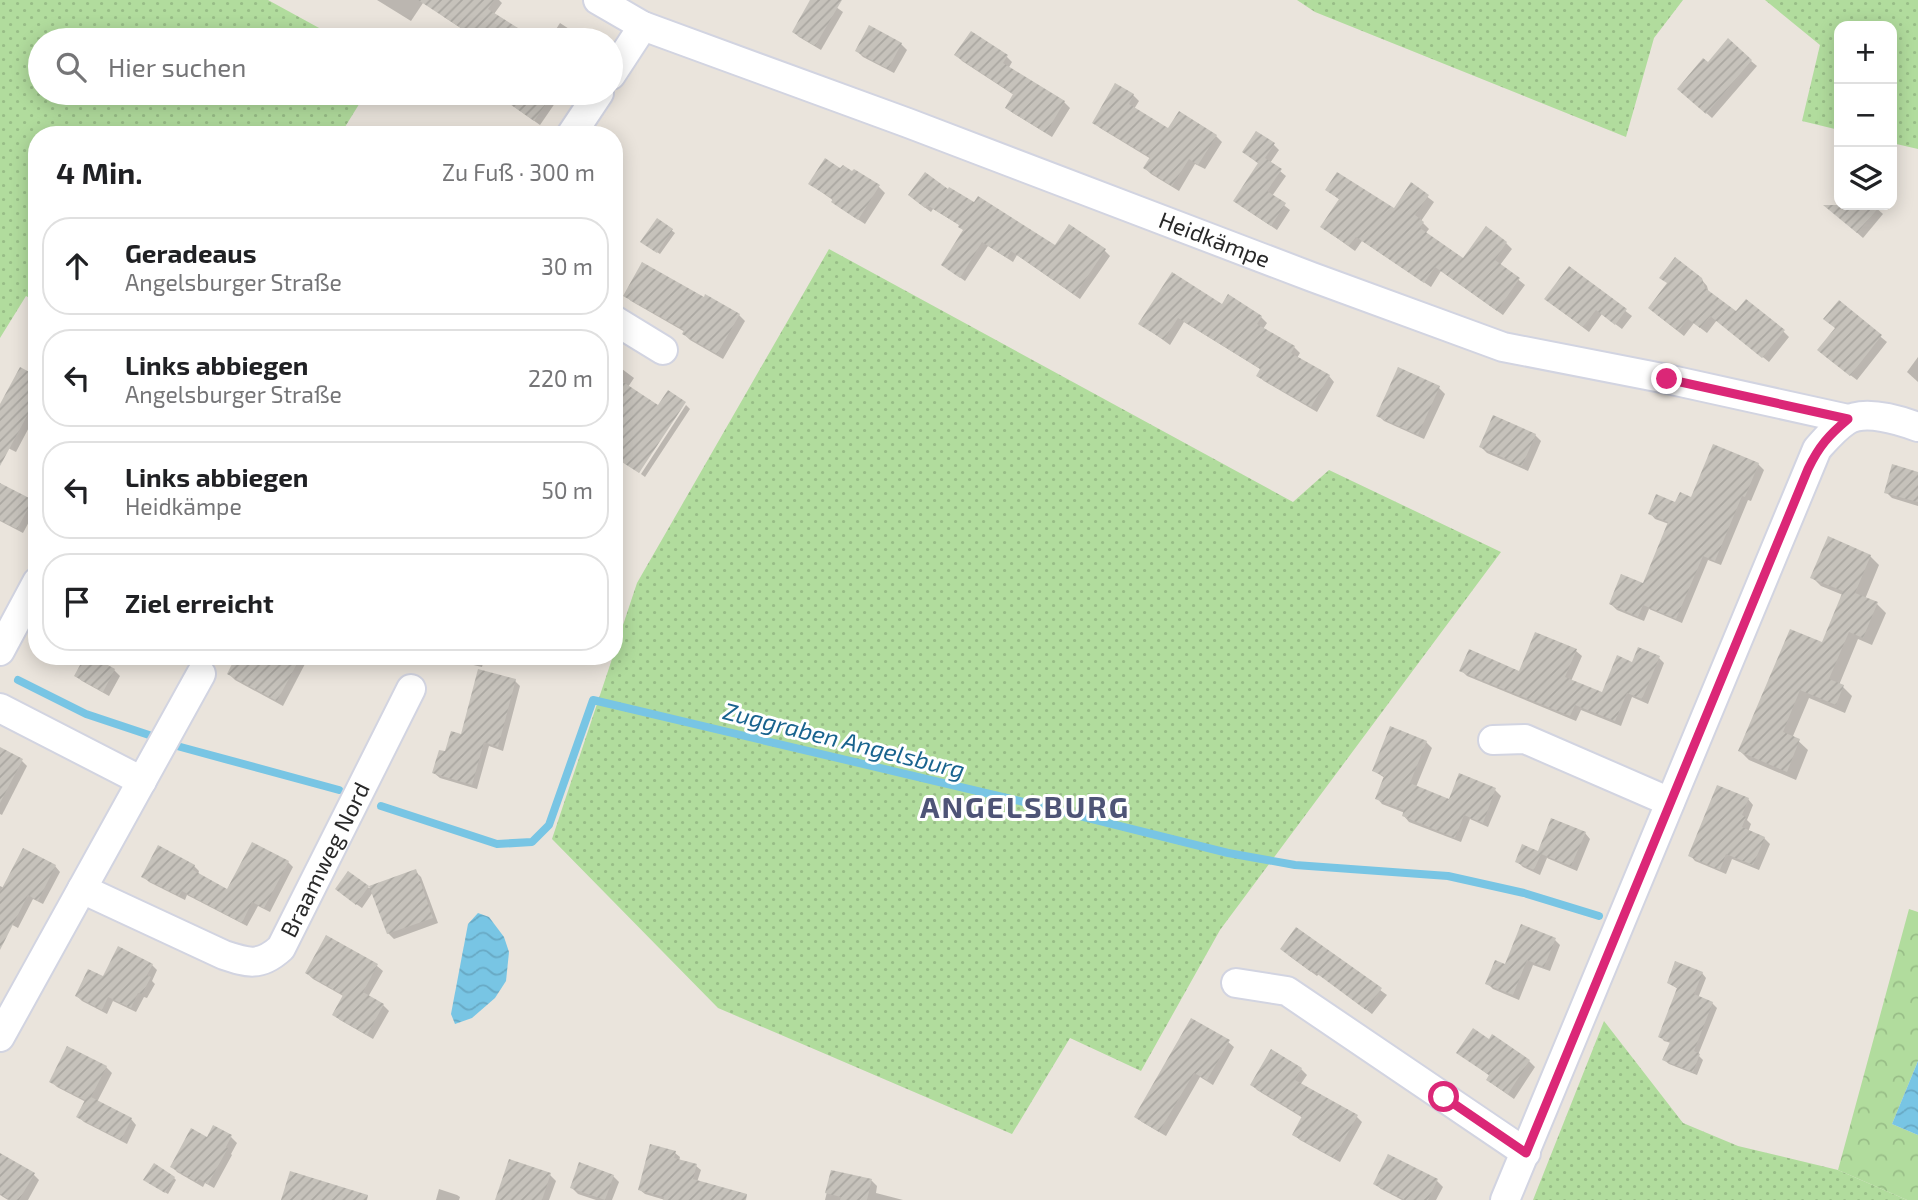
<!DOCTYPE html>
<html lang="de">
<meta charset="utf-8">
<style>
:root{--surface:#fff;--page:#f2f2f2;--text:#202124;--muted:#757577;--line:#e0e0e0}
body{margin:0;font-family:"Exo 2",sans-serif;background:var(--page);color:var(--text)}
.controls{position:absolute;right:21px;top:21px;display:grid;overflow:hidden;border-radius:14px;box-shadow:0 4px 18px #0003}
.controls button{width:63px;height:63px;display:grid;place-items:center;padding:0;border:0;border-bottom:2px solid var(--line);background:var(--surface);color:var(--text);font:35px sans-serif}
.stop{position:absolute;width:21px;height:21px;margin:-16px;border:5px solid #db2777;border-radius:50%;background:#fff}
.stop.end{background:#db2777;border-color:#fff;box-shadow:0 2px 7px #0008}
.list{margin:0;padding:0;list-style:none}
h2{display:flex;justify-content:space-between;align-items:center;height:91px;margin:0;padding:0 28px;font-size:30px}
h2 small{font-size:23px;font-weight:400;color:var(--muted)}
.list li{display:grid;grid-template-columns:46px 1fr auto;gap:21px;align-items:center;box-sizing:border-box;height:98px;margin:0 14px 14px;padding:0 14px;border:2px solid var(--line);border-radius:28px}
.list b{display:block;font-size:26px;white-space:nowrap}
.list p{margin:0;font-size:23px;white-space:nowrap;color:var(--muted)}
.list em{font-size:23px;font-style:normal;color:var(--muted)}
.icon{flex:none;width:38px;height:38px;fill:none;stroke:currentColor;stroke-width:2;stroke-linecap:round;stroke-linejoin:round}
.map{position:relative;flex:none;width:1918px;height:1200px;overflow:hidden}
.search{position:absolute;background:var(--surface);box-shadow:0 4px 18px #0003;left:28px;top:28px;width:595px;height:77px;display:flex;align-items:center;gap:18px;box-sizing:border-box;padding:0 24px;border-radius:38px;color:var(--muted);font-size:26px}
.panel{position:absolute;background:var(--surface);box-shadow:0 4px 18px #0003;left:28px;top:126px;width:595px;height:539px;border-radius:28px}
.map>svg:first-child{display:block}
.green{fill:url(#green-dots)}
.forest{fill:url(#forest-crowns)}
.water{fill:url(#water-waves)}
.shadow{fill:#0003}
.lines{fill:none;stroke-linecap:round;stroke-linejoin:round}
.stream{stroke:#78c5e4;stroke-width:8}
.building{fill:url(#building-hatch)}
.minor-casing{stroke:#d2d4e1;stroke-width:32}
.minor{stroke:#fff;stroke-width:28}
.route{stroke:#db2777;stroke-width:9}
.labels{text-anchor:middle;stroke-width:6;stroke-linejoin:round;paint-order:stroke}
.street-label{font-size:23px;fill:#292929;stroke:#fff}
.water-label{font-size:24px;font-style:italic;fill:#18638e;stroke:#fff}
.district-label{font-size:30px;font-weight:bold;letter-spacing:2px;fill:#4e5476;stroke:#fff}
</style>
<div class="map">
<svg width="1918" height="1200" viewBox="0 0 1918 1200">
<defs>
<pattern id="green-dots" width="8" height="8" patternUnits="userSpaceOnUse" patternTransform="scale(1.75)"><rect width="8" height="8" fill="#b1dc9d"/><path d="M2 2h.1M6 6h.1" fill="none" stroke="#98bd87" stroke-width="1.8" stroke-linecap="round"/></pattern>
<pattern id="forest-crowns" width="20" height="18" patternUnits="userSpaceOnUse" patternTransform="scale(1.75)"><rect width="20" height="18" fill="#b1dc9d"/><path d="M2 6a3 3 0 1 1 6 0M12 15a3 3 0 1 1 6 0" fill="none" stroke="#98bd87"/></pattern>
<pattern id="water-waves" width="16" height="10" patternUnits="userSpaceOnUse" patternTransform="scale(1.75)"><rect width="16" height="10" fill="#78c5e4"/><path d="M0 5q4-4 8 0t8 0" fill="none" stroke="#68a9c4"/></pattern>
<pattern id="building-hatch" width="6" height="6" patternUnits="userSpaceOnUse" patternTransform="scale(1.75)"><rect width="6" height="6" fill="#c6c2bb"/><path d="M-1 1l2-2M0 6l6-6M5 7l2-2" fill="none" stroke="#aaa7a1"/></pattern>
</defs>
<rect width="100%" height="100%" fill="#eae4dc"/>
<g class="green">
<path d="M0 0H268L341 40H40V93H366L340 135H37V302L26 296 0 338Z"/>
<path d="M1297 0H1683L1654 38 1626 137 1315 12Z"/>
<path d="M1765 0H1918V149L1892 143V26H1839V130L1802 121 1820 45Z"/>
<path d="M829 249 1293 502 1329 470 1501 552 1220 930 1141 1071 1070 1038 1012 1134 718 1008 552 839 613 656H614V652L637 583Z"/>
<path d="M1604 1021 1683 1123 1738 1146 1838 1170 1907 1200H1533Z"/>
</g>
<path class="forest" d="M1909 909 1918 912V1061L1892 1124 1918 1135V1200H1907L1838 1170Z"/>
<g class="water">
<path d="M478 913 489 917 504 937 509 952 506 981 495 998 472 1018 455 1024 451 1014 468 924Z"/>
<path d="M1918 1061V1135L1892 1124Z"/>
</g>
<g class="shadow">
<path d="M377 0H425L411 21Z"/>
<path d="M446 0H499L502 3 494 14 528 37 530 34 540 40H479L444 17 439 12Z"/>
<path d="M812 0H826L843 12 821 50 799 37 794 32Z"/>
<path d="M560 23 586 40H549Z"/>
<path d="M901 44 907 50 894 73 863 57 857 51Z"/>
<path d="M957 55 1007 57 1012 62 1008 69 1064 102 1070 108 1052 137 1013 113 1007 108 1014 95 962 61Z"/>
<path d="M1751 61 1757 66 1712 118 1685 94 1708 64Z"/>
<path d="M1116 85 1133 95 1139 101 1134 109 1169 130 1216 136 1222 142 1205 169 1195 164 1179 191 1151 174 1145 168 1151 159 1100 128 1094 122Z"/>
<path d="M495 93H562L540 125Z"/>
<path d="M376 126 388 135H370Z"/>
<path d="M1273 144 1279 150 1270 163 1286 176 1272 196 1290 210 1277 230 1241 206 1259 164 1244 152Z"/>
<path d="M841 170 853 173 854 171 879 187 885 193 865 224 839 207 834 201 810 184Z"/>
<path d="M1412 185 1434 202 1421 221 1429 229 1425 234 1464 260 1506 243 1512 249 1500 265 1525 285 1503 315 1441 271 1431 287 1367 244 1362 241 1355 251 1322 227 1340 200 1327 190 1394 211Z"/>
<path d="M949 191 1056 247 1105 251 1110 256 1080 299 1017 255 1013 262 988 246 965 281 943 265 965 231 961 226 933 209 931 212 915 200Z"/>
<path d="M1841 205H1873L1883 214 1863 238 1835 213Z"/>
<path d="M658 220 675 233 660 254 645 244Z"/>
<path d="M1569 268 1632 316 1622 329 1602 314 1589 332 1552 304Z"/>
<path d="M1701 279 1707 286 1709 294 1736 314 1783 331 1789 337 1769 362 1717 320 1707 333 1694 323 1684 336 1656 314Z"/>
<path d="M625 295 704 299 739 315 745 321 723 359 690 340 684 334 685 332 631 301Z"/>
<path d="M1839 303 1887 342 1857 380 1825 356 1836 329Z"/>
<path d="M1222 306 1261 317 1267 323 1263 329 1294 347 1300 353 1297 358 1329 376 1334 382 1317 412 1264 381 1259 376 1262 370 1184 322 1170 345 1141 324Z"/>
<path d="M1918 357V382L1907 372Z"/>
<path d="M614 363 634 378 628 387 659 407 683 403 630 413 614 402Z"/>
<path d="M37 378V419L34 418 16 452 0 444V408Z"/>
<path d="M1439 388 1445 394 1424 439 1384 421 1378 415Z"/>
<path d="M686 405 690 409 645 477 641 474Z"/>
<path d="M1535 435 1541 441 1528 471 1487 453 1481 447Z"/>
<path d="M1758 464 1764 470 1751 501 1748 500 1721 565 1708 560 1682 623 1649 609 1644 621 1617 610 1611 604 1644 585 1669 524 1655 519 1650 513 1692 499Z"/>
<path d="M1918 474V506L1892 498 1886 492Z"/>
<path d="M0 485 32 502 37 507 23 533 0 521Z"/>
<path d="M1870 556 1879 565 1865 599 1877 604 1886 613 1872 645 1858 639 1839 685 1843 687 1852 696 1845 713 1809 698 1793 736 1808 750 1796 780 1749 760 1740 751 1823 644 1843 595 1821 586 1812 577Z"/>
<path d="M1576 651 1582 656 1571 681 1603 694 1633 664 1659 658 1664 663 1648 704 1632 697 1621 726 1581 710 1576 721 1467 676 1461 670 1520 674Z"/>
<path d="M81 656H89L114 670 120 676 109 696 82 681 76 676 86 658Z"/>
<path d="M301 656 306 662 283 706 235 680 229 674Z"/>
<path d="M455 656H485L482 667 456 661 454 659Z"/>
<path d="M515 681 520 686 503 751 489 746 477 789 440 778 434 773 446 754Z"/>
<path d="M1426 742 1432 748 1416 787 1450 801 1460 775 1495 790 1501 796 1488 827 1470 819 1461 842 1409 822 1404 816 1405 813 1382 804 1377 798 1385 778 1374 771Z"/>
<path d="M0 749 22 761 27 766 2 815 0 814Z"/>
<path d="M1748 799 1753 805 1747 820 1751 824 1748 832 1764 838 1770 844 1759 870 1732 859 1726 874 1695 861 1690 855Z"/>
<path d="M1585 833 1590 839 1577 871 1547 858 1540 875 1523 867 1517 861Z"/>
<path d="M288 862 293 867 270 912 258 906 247 926 187 895 185 900 149 882 144 877 194 866 199 871 198 875 228 891Z"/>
<path d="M55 866 60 872 43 904 33 899 18 928 7 922 0 936V886L4 888Z"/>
<path d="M415 871 421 877 438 923 394 939 388 933 373 892 362 908 342 894 349 873 369 888Z"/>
<path d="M1297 930 1387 995 1372 1014 1319 974 1317 976 1288 955Z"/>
<path d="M1555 940 1560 945 1550 971 1533 965 1519 1000 1493 989 1487 983 1506 966Z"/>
<path d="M152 965 157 970 152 981 155 984 147 998 144 997 136 1012 113 1001 107 1014 82 1001 77 996 104 978Z"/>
<path d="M377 966 383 971 368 997 383 1005 389 1011 373 1039 340 1020 334 1015 345 997 313 979 307 973Z"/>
<path d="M1702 973 1706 978 1698 998 1712 1003 1717 1008 1698 1055 1703 1060 1697 1075 1669 1064 1664 1060 1671 1043 1664 1041 1660 1036 1678 989 1669 983Z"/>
<path d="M1228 1042 1234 1047 1213 1085 1200 1077 1166 1136 1142 1122 1136 1117Z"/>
<path d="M1459 1053 1529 1061 1535 1067 1514 1099 1494 1085 1488 1079 1490 1076Z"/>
<path d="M106 1067 112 1073 97 1102 131 1119 136 1125 127 1144 84 1122 79 1117 86 1102 57 1087 51 1081Z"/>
<path d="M1301 1069 1307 1075 1300 1085 1356 1116 1362 1122 1340 1162 1300 1140 1294 1134 1303 1118 1257 1090 1252 1084Z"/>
<path d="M214 1127 231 1137 237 1143 231 1154 232 1155 214 1188 205 1183 203 1187 177 1172 172 1166 207 1139Z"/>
<path d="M675 1153 680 1157 679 1161 696 1166 701 1170 697 1182 730 1200H665L645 1194 640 1190Z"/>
<path d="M0 1155 33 1174 39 1180 28 1200H8L0 1195Z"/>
<path d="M832 1172 872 1181 877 1186 876 1193 903 1200H825Z"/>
<path d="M550 1175 556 1181 549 1200H497Z"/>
<path d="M613 1176 619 1182 612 1200H596L578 1194 572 1188Z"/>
<path d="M174 1178 176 1180 168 1194 148 1182Z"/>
<path d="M1437 1181 1443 1187 1436 1200H1402L1381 1189 1375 1184Z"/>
<path d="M439 1189 457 1195 460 1197 459 1200H436Z"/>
</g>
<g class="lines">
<g class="stream">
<path d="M18 680 86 714 155 737"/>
<path d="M177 746 339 790"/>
<path d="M381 806 497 844 532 842 549 825 593 700 1011 799 1228 853 1295 865 1448 876 1524 893 1599 916"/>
</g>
</g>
<g class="building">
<path d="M418 0H494L488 9 537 40H479Z"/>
<path d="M810 0H842L815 46 792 32Z"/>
<path d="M869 25 902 43 888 69 855 51Z"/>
<path d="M971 31 1008 55 1003 63 1065 101 1046 133 1005 108 1013 94 954 55Z"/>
<path d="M1728 38 1752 60 1706 114 1677 89 1703 58 1708 62Z"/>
<path d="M1115 83 1134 94 1129 104 1168 128 1179 111 1217 135 1198 165 1189 159 1172 186 1143 168 1150 157 1092 123Z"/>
<path d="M494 93H534L547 102 534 121Z"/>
<path d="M1256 131 1275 143 1265 158 1282 169 1267 191 1286 203 1271 226 1233 201 1258 163 1242 152Z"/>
<path d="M825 158 840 168 843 165 852 171 854 169 880 185 858 220 831 202 833 199 808 184Z"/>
<path d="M925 172 948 189 949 187 974 202 978 196 1055 245 1069 224 1106 249 1075 295 1011 251 1007 258 982 242 960 278 941 265 963 230 958 227 959 225 927 205 925 208 908 195Z"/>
<path d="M1337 172 1394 208 1411 182 1429 195 1415 215 1424 222 1420 228 1463 258 1486 226 1507 242 1495 260 1520 278 1497 311 1435 267 1424 283 1359 239 1356 237 1349 246 1320 227 1339 199 1325 190Z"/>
<path d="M1823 205H1881L1857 233Z"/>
<path d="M657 218 673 229 657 253 640 242Z"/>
<path d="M1675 257 1702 278 1705 288 1736 311 1746 299 1785 330 1762 358 1710 316 1700 328 1688 319 1678 331 1648 308 1667 283 1659 278Z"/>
<path d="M642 262 704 297 705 294 740 314 717 354 682 334 684 330 623 296Z"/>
<path d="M1569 266 1627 309 1615 325 1596 310 1583 327 1544 299Z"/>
<path d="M1172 272 1222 304 1228 294 1262 316 1257 324 1295 346 1291 353 1330 375 1311 407 1256 376 1260 369 1178 318 1164 340 1138 324Z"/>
<path d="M1839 300 1882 335 1850 376 1817 350 1835 328 1823 319Z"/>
<path d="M20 367 37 376V418L28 414 0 466V404Z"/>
<path d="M1398 367 1440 386 1418 435 1376 416Z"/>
<path d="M614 376 658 405 668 390 686 402 639 473 614 457Z"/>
<path d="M1493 415 1536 434 1522 466 1479 447Z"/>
<path d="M1713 444 1759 463 1745 497 1742 496 1715 561 1703 556 1676 619 1643 605 1638 617 1609 604 1621 574 1643 583 1668 522 1648 514 1656 494 1675 502 1680 492 1691 497Z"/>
<path d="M1892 464 1918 472V502L1884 493Z"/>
<path d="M0 483 33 500 17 529 0 520Z"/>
<path d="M1828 536 1871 555 1855 593 1878 602 1863 638 1849 632 1829 679 1844 685 1836 705 1800 690 1783 732 1800 739 1787 772 1738 751 1790 629 1822 642 1843 591 1810 578Z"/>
<path d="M1535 632 1577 649 1565 677 1602 692 1617 655 1632 662 1638 647 1660 656 1642 699 1627 693 1615 721 1575 705 1570 716 1459 671 1469 649 1519 671Z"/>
<path d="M85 656H92L115 669 103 692 74 676Z"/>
<path d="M236 656H301L277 701 227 674Z"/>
<path d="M478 669 516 679 498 747 484 742 472 785 432 773 439 750 445 751 451 731 461 734Z"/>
<path d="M1390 726 1427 741 1410 783 1449 799 1459 773 1496 788 1483 823 1464 815 1455 838 1402 816 1404 810 1375 799 1384 776 1372 771Z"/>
<path d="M0 747 23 759 0 803Z"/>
<path d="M1717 785 1749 798 1742 815 1746 817 1742 827 1765 837 1753 865 1726 854 1720 870 1688 856Z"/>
<path d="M1551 818 1586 832 1571 866 1541 854 1534 870 1515 862 1522 844 1538 851Z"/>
<path d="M252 842 289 861 264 908 252 902 242 923 182 891 179 896 141 877 158 845 195 865 193 870 227 889Z"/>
<path d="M23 848 56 865 38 901 28 895 0 950V892Z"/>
<path d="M416 869 433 918 387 934 369 886Z"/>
<path d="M348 871 369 886 356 905 335 889Z"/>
<path d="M1521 924 1556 938 1544 967 1527 960 1513 995 1485 984 1495 960 1505 964Z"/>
<path d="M1296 927 1382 988 1366 1010 1312 970 1311 972 1280 949Z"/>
<path d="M326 935 378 964 363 992 384 1004 367 1035 332 1015 343 995 305 973Z"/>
<path d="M118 946 153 964 147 975 151 977 142 994 138 993 131 1008 108 997 102 1010 75 996 88 969 103 976Z"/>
<path d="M1675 961 1703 972 1694 994 1713 1002 1694 1051 1700 1054 1693 1072 1662 1060 1670 1042 1658 1037 1677 988 1667 983Z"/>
<path d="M1191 1018 1230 1040 1207 1080 1194 1073 1159 1132 1134 1117Z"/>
<path d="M1473 1028 1489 1039 1492 1034 1530 1060 1508 1094 1486 1080 1489 1075 1456 1053Z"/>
<path d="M67 1046 107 1066 91 1097 132 1118 121 1140 76 1117 85 1100 49 1082Z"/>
<path d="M1271 1049 1302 1068 1295 1080 1358 1115 1334 1158 1292 1135 1302 1116 1250 1085Z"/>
<path d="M213 1125 232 1135 226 1147 228 1148 208 1184 199 1179 197 1182 170 1167 191 1128 207 1137Z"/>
<path d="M650 1144 676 1151 674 1158 697 1164 693 1179 747 1194 746 1200H663L664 1197 638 1190Z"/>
<path d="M0 1153 35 1173 19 1200H10L0 1194Z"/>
<path d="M1388 1154 1438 1179 1428 1200H1405L1373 1184Z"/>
<path d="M509 1159 551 1173 542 1200H495Z"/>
<path d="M579 1162 614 1175 605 1200 570 1188Z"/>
<path d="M154 1163 175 1177 165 1193 143 1180Z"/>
<path d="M831 1170 872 1179 867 1200H840L841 1197 825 1193Z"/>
<path d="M290 1171 368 1195 367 1200H281Z"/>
</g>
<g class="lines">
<g class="minor-casing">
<g id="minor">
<path id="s1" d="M598 0 643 26 908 123 1312 277 1503 347 1667 379 1848 419"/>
<path d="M611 75 643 26"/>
<path d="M571 135 599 93"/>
<path d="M614 320 663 350"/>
<path d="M0 651 37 582"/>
<path d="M0 708 142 781"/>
<path d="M1493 740 1525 739 1670 802"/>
<path id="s2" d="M82 889 224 955C248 963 260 967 281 948L411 689"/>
<path d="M1236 983 1287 991 1526 1153"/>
<path d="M0 1037 201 674"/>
<path d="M1505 1200 1817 449C1826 439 1834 429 1846 421 1864 409 1899 420 1918 427"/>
</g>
</g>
<use href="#minor" class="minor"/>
</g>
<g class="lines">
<path class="route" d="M1444 1097 1526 1153 1808 469C1819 446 1829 435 1848 419L1667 379"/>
</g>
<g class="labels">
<g class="street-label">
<text dy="8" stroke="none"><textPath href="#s1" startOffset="662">Heidkämpe</textPath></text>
<text dy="8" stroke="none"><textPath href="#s2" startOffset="317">Braamweg Nord</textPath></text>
</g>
<g class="water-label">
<text transform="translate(844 741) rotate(14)" y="8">Zuggraben Angelsburg</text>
</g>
<g class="district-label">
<text x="1025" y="818">ANGELSBURG</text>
</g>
</g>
</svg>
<div class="controls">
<button>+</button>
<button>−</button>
<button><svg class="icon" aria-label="layers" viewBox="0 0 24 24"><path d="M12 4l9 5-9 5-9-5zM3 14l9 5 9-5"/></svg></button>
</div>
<div class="stop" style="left:1444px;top:1097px"></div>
<div class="stop end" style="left:1667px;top:379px"></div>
<div class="search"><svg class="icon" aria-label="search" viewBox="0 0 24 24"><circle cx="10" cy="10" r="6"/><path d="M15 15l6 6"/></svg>Hier suchen</div>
<section class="panel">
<h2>4 Min.<small>Zu Fuß · 300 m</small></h2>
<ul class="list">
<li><svg class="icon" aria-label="ahead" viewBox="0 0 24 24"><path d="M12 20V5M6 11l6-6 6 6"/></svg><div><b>Geradeaus</b><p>Angelsburger Straße</p></div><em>30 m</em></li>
<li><svg class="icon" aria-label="left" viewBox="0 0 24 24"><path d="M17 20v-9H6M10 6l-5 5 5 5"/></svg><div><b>Links abbiegen</b><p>Angelsburger Straße</p></div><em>220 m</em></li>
<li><svg class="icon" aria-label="left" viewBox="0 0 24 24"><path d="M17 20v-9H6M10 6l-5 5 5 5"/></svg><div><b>Links abbiegen</b><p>Heidkämpe</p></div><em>50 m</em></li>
<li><svg class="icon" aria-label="arrive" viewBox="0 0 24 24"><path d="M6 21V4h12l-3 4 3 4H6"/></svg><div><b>Ziel erreicht</b></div></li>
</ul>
</section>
</div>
